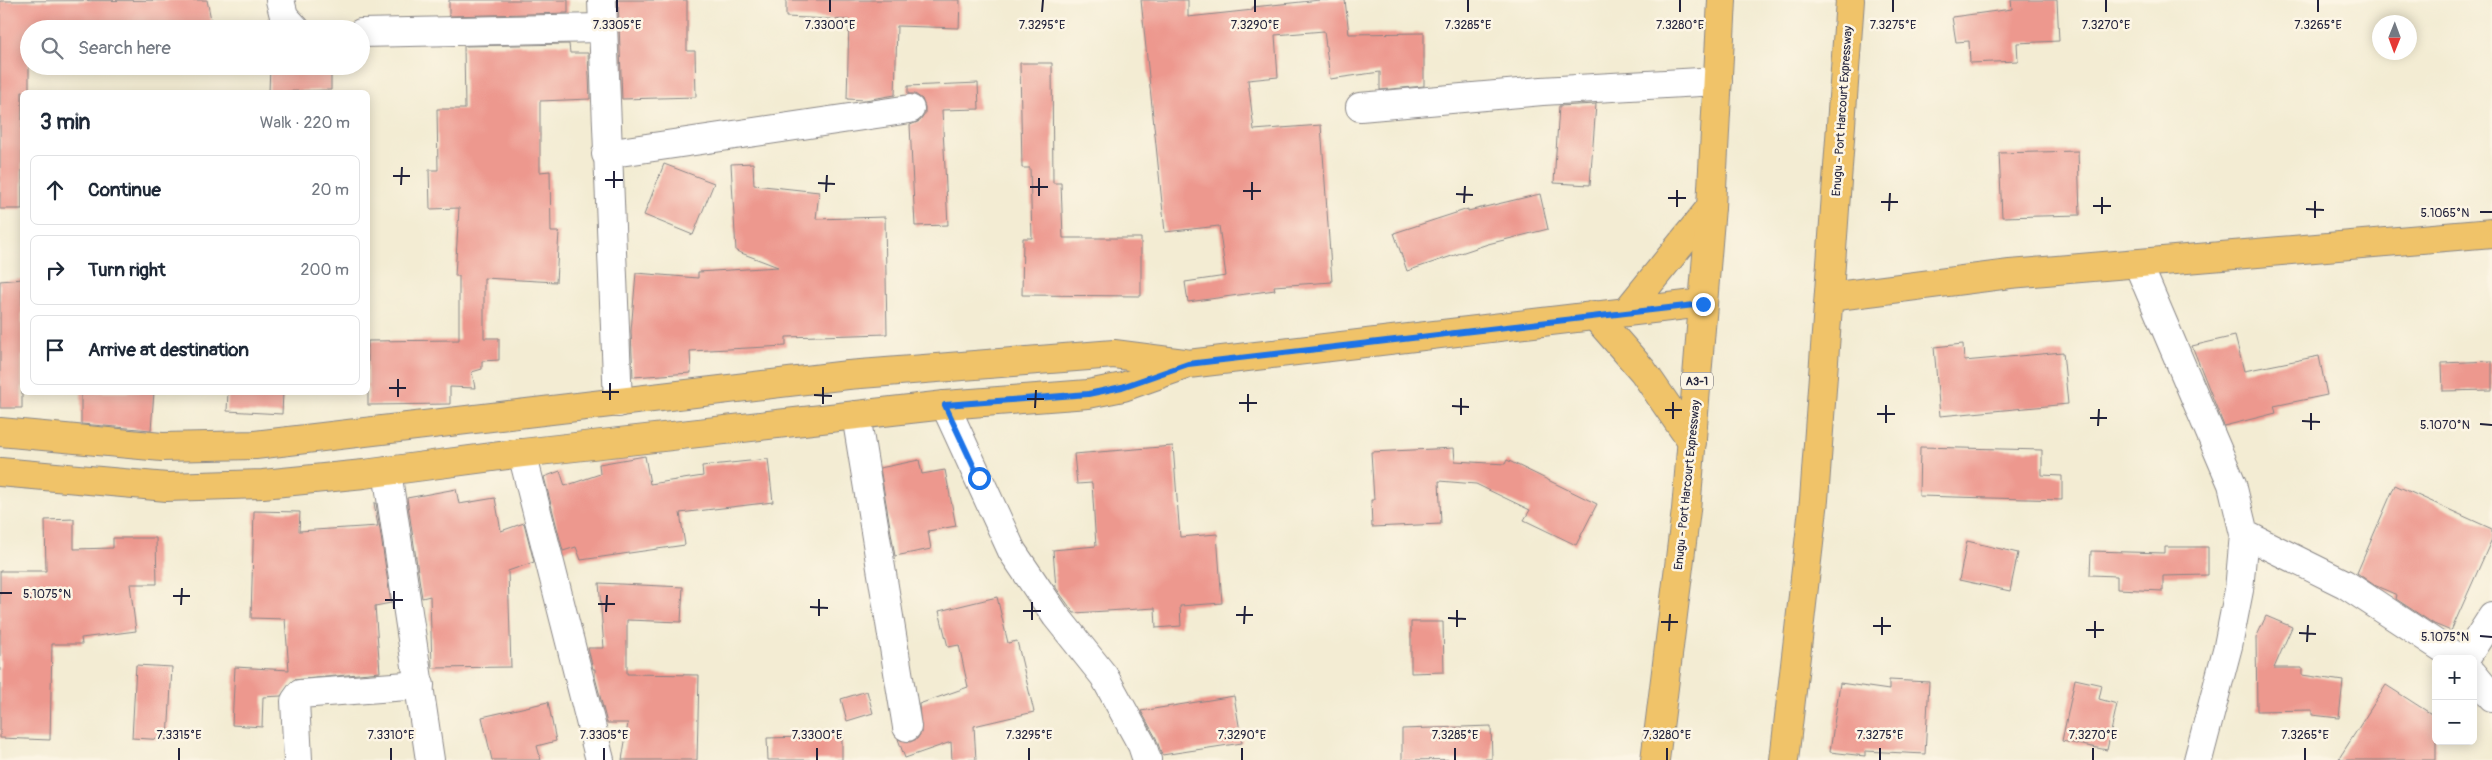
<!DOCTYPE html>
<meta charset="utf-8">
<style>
:root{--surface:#fff;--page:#f2f2f3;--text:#1f2937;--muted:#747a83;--line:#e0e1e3}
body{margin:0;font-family:Pangolin,sans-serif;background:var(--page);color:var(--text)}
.controls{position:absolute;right:15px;bottom:15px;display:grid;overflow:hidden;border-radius:8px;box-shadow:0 2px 12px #0003}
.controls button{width:45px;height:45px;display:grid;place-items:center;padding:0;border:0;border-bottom:1px solid var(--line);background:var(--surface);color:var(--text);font:25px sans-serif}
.compass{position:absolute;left:2372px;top:15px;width:45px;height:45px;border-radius:50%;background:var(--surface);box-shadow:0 2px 12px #0003;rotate:181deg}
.stop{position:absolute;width:15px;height:15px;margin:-11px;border:4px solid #1a73e8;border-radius:50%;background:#fff}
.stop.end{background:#1a73e8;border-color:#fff;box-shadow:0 1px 5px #0008}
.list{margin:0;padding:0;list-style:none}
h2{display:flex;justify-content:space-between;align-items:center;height:65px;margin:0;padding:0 20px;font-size:21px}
h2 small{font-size:16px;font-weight:400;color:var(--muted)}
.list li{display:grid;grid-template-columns:32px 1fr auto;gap:15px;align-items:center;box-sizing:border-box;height:70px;margin:0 10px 10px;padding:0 10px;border:1px solid var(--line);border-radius:8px}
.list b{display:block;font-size:19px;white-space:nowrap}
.list em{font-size:16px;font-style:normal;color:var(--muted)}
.icon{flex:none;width:28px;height:28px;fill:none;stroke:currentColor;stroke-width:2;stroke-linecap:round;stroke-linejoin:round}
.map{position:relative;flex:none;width:2492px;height:760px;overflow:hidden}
.search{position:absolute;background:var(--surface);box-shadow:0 2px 12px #0003;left:20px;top:20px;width:350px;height:55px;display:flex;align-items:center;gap:12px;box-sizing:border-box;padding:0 18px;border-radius:28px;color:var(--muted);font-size:19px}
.panel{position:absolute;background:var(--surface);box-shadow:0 2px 12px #0003;left:20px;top:90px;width:350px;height:305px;border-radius:8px}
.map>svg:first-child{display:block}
.building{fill:#ed988e}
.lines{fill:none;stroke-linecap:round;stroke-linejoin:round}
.minor-casing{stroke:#8a8787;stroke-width:30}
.major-casing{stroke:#8a8787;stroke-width:30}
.highway-casing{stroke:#8a8787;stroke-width:30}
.minor{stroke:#fff;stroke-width:28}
.major{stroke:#f0c369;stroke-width:28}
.highway{stroke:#f0c369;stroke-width:28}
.route{stroke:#1a73e8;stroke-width:6}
.ticks{fill:none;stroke:#22223b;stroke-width:2}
.labels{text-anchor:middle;stroke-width:5;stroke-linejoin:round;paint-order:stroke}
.shield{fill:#fcf5e5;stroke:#63616e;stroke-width:1}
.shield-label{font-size:11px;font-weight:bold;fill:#22223b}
.street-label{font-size:12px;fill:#22223b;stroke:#fcf5e5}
.ticks-label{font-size:12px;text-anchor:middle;fill:#22223b;stroke:#fcf5e5;stroke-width:5;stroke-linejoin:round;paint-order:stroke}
</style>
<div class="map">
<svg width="2492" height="760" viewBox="0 0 2492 760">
<rect width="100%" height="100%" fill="#fcf5e5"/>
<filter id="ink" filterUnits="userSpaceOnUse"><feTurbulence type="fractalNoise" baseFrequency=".02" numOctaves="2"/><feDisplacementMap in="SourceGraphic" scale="10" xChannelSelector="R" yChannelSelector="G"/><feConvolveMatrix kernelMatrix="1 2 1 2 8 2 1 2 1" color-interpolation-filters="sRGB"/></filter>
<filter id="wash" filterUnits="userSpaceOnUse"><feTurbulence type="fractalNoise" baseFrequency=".0096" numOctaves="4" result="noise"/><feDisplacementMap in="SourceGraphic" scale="20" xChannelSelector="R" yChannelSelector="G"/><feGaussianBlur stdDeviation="1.12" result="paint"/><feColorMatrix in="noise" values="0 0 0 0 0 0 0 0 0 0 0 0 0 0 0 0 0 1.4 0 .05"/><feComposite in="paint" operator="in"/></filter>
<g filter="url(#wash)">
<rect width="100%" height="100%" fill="#f3ecd3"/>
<g id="blocks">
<g class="building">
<path d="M207 0 213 29H29V92H22V209H0V1Z"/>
<path d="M449 0H568V13L449 16Z"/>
<path d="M618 0H687V51H695L696 97 622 99Z"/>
<path d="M786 0H960L959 28 897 26 895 95 865 100 847 99 849 20 786 17Z"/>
<path d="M1141 0H1188V17L1253 10V7L1320 0H1345L1349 34 1424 33V86L1380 90V72L1330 79 1324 31 1275 35 1278 77 1248 80 1254 130 1321 125 1332 282 1274 286 1275 290 1188 302 1185 282 1226 276 1219 226 1165 232Z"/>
<path d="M2011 0H2057L2059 41 2017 43 2018 61 1970 63 1969 41 1956 42 1952 17 2012 9Z"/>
<path d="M569 44 570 53H588L590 99 540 101V172L550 171 551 232H559L556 282 484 278V338H499V360L482 361V369L472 372 475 388 450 387V404L368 405V341L459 340V276H455L459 208 430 209 429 170H438L437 109H465L464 46Z"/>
<path d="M1020 63H1052L1053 183H1061L1063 238H1141V296L1022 295 1023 238H1032L1030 168H1022Z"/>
<path d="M270 66H331V90L269 92Z"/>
<path d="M978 83 979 109 942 110 948 225 915 226 910 125 920 121 925 114V107L922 99 915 94H908V86Z"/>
<path d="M1596 104 1590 185 1554 183 1559 106Z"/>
<path d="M2078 151 2080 215 2002 217 1999 153Z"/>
<path d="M753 163 754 185 819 192 816 219 885 217 887 334 786 337V346L690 351 691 373 633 377 631 331 636 273 698 278V272L778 267 736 251 731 164Z"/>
<path d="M664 164 714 183 693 235 644 215Z"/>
<path d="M1540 194 1548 229 1488 244 1407 271 1394 233 1468 209V211Z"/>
<path d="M22 279V408H0V281Z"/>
<path d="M2235 336 2244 371 2319 356 2327 395 2274 406 2276 413 2224 426 2192 346Z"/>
<path d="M1963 344 1964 361 2063 352 2068 404 1940 416 1934 347Z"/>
<path d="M2492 361V390L2443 391 2442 363Z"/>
<path d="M81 392H154L151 430 81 424Z"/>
<path d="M228 392H283L282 414 227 411Z"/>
<path d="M1173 446 1180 537 1217 534 1222 603 1180 606 1181 626 1156 628 1155 608 1074 613 1056 588 1053 550 1096 546 1092 483 1077 484 1074 454Z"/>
<path d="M1920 447 2042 450V475L2062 476V500L1919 496Z"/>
<path d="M1454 448 1455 461 1505 464 1507 460 1597 504 1576 545 1524 520 1530 510 1476 484 1439 481 1441 524 1372 527 1371 500H1374L1371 452Z"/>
<path d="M645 456 650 484 703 476 702 466 768 459 773 502 680 513 685 545 581 560 576 547 563 551 544 477 560 471 565 486 600 474 599 464Z"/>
<path d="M919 460 922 474 945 470 956 526 928 531 931 549 895 556 880 468Z"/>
<path d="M2395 485 2492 529V539L2451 631 2434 624 2396 599 2397 595 2374 585 2357 573Z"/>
<path d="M456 489 459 504 495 498 501 531 524 523 534 562 508 571 511 667 432 668 430 596 422 598 407 498Z"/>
<path d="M374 503H376L391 603 375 606 380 672 293 680 281 696 263 697 262 727 232 725 235 667 289 670 285 619 251 618 254 511 300 512 299 531 378 526Z"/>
<path d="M74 519V549L113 548V538H156L157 584H130L136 631 81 638 82 644H52L50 740 0 738V571H46L45 520Z"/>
<path d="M1967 541 2018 553 2010 591 1959 580Z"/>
<path d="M2165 547H2208V575L2163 576V591L2117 589V576L2090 575 2091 551 2165 553Z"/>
<path d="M599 583 683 587 681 622 627 620V674L699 675 697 760H622L628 723H607L595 677V669H593L588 648H604Z"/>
<path d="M997 597 1008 643 1017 641 1034 712 974 726 976 760H952L951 742 905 758 898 739 910 742 917 739 921 733 919 704 968 687 959 645 948 647 939 611Z"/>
<path d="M2266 616 2292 627 2274 668H2302V675L2343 681 2339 718 2312 715V710L2257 711 2256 638Z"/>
<path d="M1411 622H1443L1444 672 1411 673Z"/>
<path d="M136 665 172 667 168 740 132 738Z"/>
<path d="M2075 679 2102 685 2099 699 2117 704 2107 750 2062 741Z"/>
<path d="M1889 680 1929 682 1925 754 1865 751V756L1830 752 1840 683 1889 690Z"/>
<path d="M2386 685 2436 717V760H2338Z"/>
<path d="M867 691 873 713 847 721 841 699Z"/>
<path d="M1234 696 1242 743 1162 755 1156 738 1141 711Z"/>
<path d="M548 702 556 741 537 746 541 760H492L482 717Z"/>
<path d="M1491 726 1492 759 1402 760V729Z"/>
<path d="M842 736V760H768L767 738Z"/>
</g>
</g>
</g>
<g filter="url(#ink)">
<use href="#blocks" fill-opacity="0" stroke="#8a8787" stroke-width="1"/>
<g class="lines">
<g class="minor-casing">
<g id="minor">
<path d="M280 0 284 16 296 29"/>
<path d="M602 0 618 403"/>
<path d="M361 33 602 28"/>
<path d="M1360 107 1542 91 1718 81"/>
<path d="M606 154 910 109"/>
<path d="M2138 264 2232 484 2244 534 2239 590 2228 646 2198 760"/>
<path d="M945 405 1012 551 1056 616 1104 676 1142 745 1147 760"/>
<path d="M856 415 907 727"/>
<path d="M522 453 600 760"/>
<path d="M387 471 430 760"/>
<path d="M2244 534 2345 584 2459 659"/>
<path d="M2465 659 2492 617"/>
<path d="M2473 674 2492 697"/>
<path d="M298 760 295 701 300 694 420 685"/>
</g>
</g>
<g class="major-casing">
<g id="major">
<path d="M1829 297 2010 274 2492 233"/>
<path d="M0 432 162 447 255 445 848 375 1114 354 1184 363"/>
<path d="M0 472 167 487 263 484 364 474 522 453 945 405 1088 394 1123 387 1188 364 1703 303"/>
</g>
</g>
<g class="highway-casing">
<g id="highway">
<path d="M1626 312 1711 207"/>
<path d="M1594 315 1643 371 1692 442"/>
<path d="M1655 760 1686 510 1711 207 1722 0"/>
<path d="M1784 760 1814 500 1850 0"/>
</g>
</g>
<use href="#minor" class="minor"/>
<use href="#major" class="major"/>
<use href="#highway" class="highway"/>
</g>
</g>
<g class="lines" filter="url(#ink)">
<path class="route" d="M979 478 945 405 1088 394 1122 387 1188 364 1703 304"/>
</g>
<path class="ticks" d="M617 12V0M830 12V0M1042 12 1043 0M1255 12V0M1468 12V0M1680 12V0M1893 12V0M2106 12V0M2318 12V0M393 176H410M605 180H623M818 183 835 184M401 185 402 167M1030 187H1048M614 188V171M1243 191H1261M826 192 827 175M1456 194 1473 195M1039 196V178M1668 198H1686M1252 200V182M1881 202H1898M1464 203 1465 186M2093 206H2111M1677 207V190M2306 209 2324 210M1889 211 1890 193M2480 212H2492M2102 214V197M2315 218V201M389 388H406M602 392H619M814 395 832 396M398 397V379M1027 399H1044M610 400V383M1239 403H1257M823 404V387M1452 406 1469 407M1035 408 1036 390M1665 410H1682M1248 412V394M1877 414H1895M1461 415V398M2090 418H2107M1673 419V402M2302 421 2320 422M1886 423V405M2480 424 2492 425M2098 426 2099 409M2311 430V413M0 593H12M173 596H190M385 600H403M598 604H615M181 605 182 588M810 607 828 608M394 609V591M1023 611H1041M606 612 607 595M1236 615H1253M819 616V599M1448 618 1466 619M1032 620V602M1661 622H1678M1244 624 1245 606M1873 626H1891M1457 627V610M2086 630H2104M1669 631 1670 614M2299 633 2316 634M1882 635V617M2480 636 2492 637M2095 638V621M2307 642 2308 625M179 760V748M391 760V748M604 760V748M817 760V748M1029 760V748M1242 760V748M1455 760V748M1667 760V748M1880 760V748M2093 760V748M2305 760V748"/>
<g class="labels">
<rect class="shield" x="1681" y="372.5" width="32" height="17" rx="4"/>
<g class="shield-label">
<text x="1697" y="385">A3-1</text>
</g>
<g class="street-label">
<text transform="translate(1842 111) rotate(-86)" y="4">Enugu - Port Harcourt Expressway</text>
<text transform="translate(1687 485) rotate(-84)" y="4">Enugu - Port Harcourt Expressway</text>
</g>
</g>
<g class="ticks-label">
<text x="617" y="29">7.3305°E</text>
<text x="830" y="29">7.3300°E</text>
<text x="1042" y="29">7.3295°E</text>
<text x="1255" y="29">7.3290°E</text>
<text x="1468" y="29">7.3285°E</text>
<text x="1680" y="29">7.3280°E</text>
<text x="1893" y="29">7.3275°E</text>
<text x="2106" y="29">7.3270°E</text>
<text x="2318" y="29">7.3265°E</text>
<text x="2445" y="217">5.1065°N</text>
<text x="2445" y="429">5.1070°N</text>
<text x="47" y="598">5.1075°N</text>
<text x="2445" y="641">5.1075°N</text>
<text x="179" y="739">7.3315°E</text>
<text x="391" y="739">7.3310°E</text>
<text x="604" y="739">7.3305°E</text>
<text x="817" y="739">7.3300°E</text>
<text x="1029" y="739">7.3295°E</text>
<text x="1242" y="739">7.3290°E</text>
<text x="1455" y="739">7.3285°E</text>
<text x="1667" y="739">7.3280°E</text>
<text x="1880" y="739">7.3275°E</text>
<text x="2093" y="739">7.3270°E</text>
<text x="2305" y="739">7.3265°E</text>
</g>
</svg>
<div class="controls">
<button>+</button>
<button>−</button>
</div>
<svg class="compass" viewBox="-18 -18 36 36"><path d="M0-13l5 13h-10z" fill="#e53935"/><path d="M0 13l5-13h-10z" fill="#747a83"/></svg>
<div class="stop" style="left:979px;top:478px"></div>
<div class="stop end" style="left:1703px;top:304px"></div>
<div class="search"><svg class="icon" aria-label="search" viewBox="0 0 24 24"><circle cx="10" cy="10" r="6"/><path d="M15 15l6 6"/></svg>Search here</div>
<section class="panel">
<h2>3 min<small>Walk · 220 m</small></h2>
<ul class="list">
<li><svg class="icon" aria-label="ahead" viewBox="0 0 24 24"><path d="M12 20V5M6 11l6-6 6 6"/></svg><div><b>Continue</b></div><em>20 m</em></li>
<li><svg class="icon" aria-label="right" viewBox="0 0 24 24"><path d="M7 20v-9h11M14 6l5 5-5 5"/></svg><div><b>Turn right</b></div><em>200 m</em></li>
<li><svg class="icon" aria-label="arrive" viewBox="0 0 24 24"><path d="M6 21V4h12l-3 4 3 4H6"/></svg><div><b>Arrive at destination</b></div></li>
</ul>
</section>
</div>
